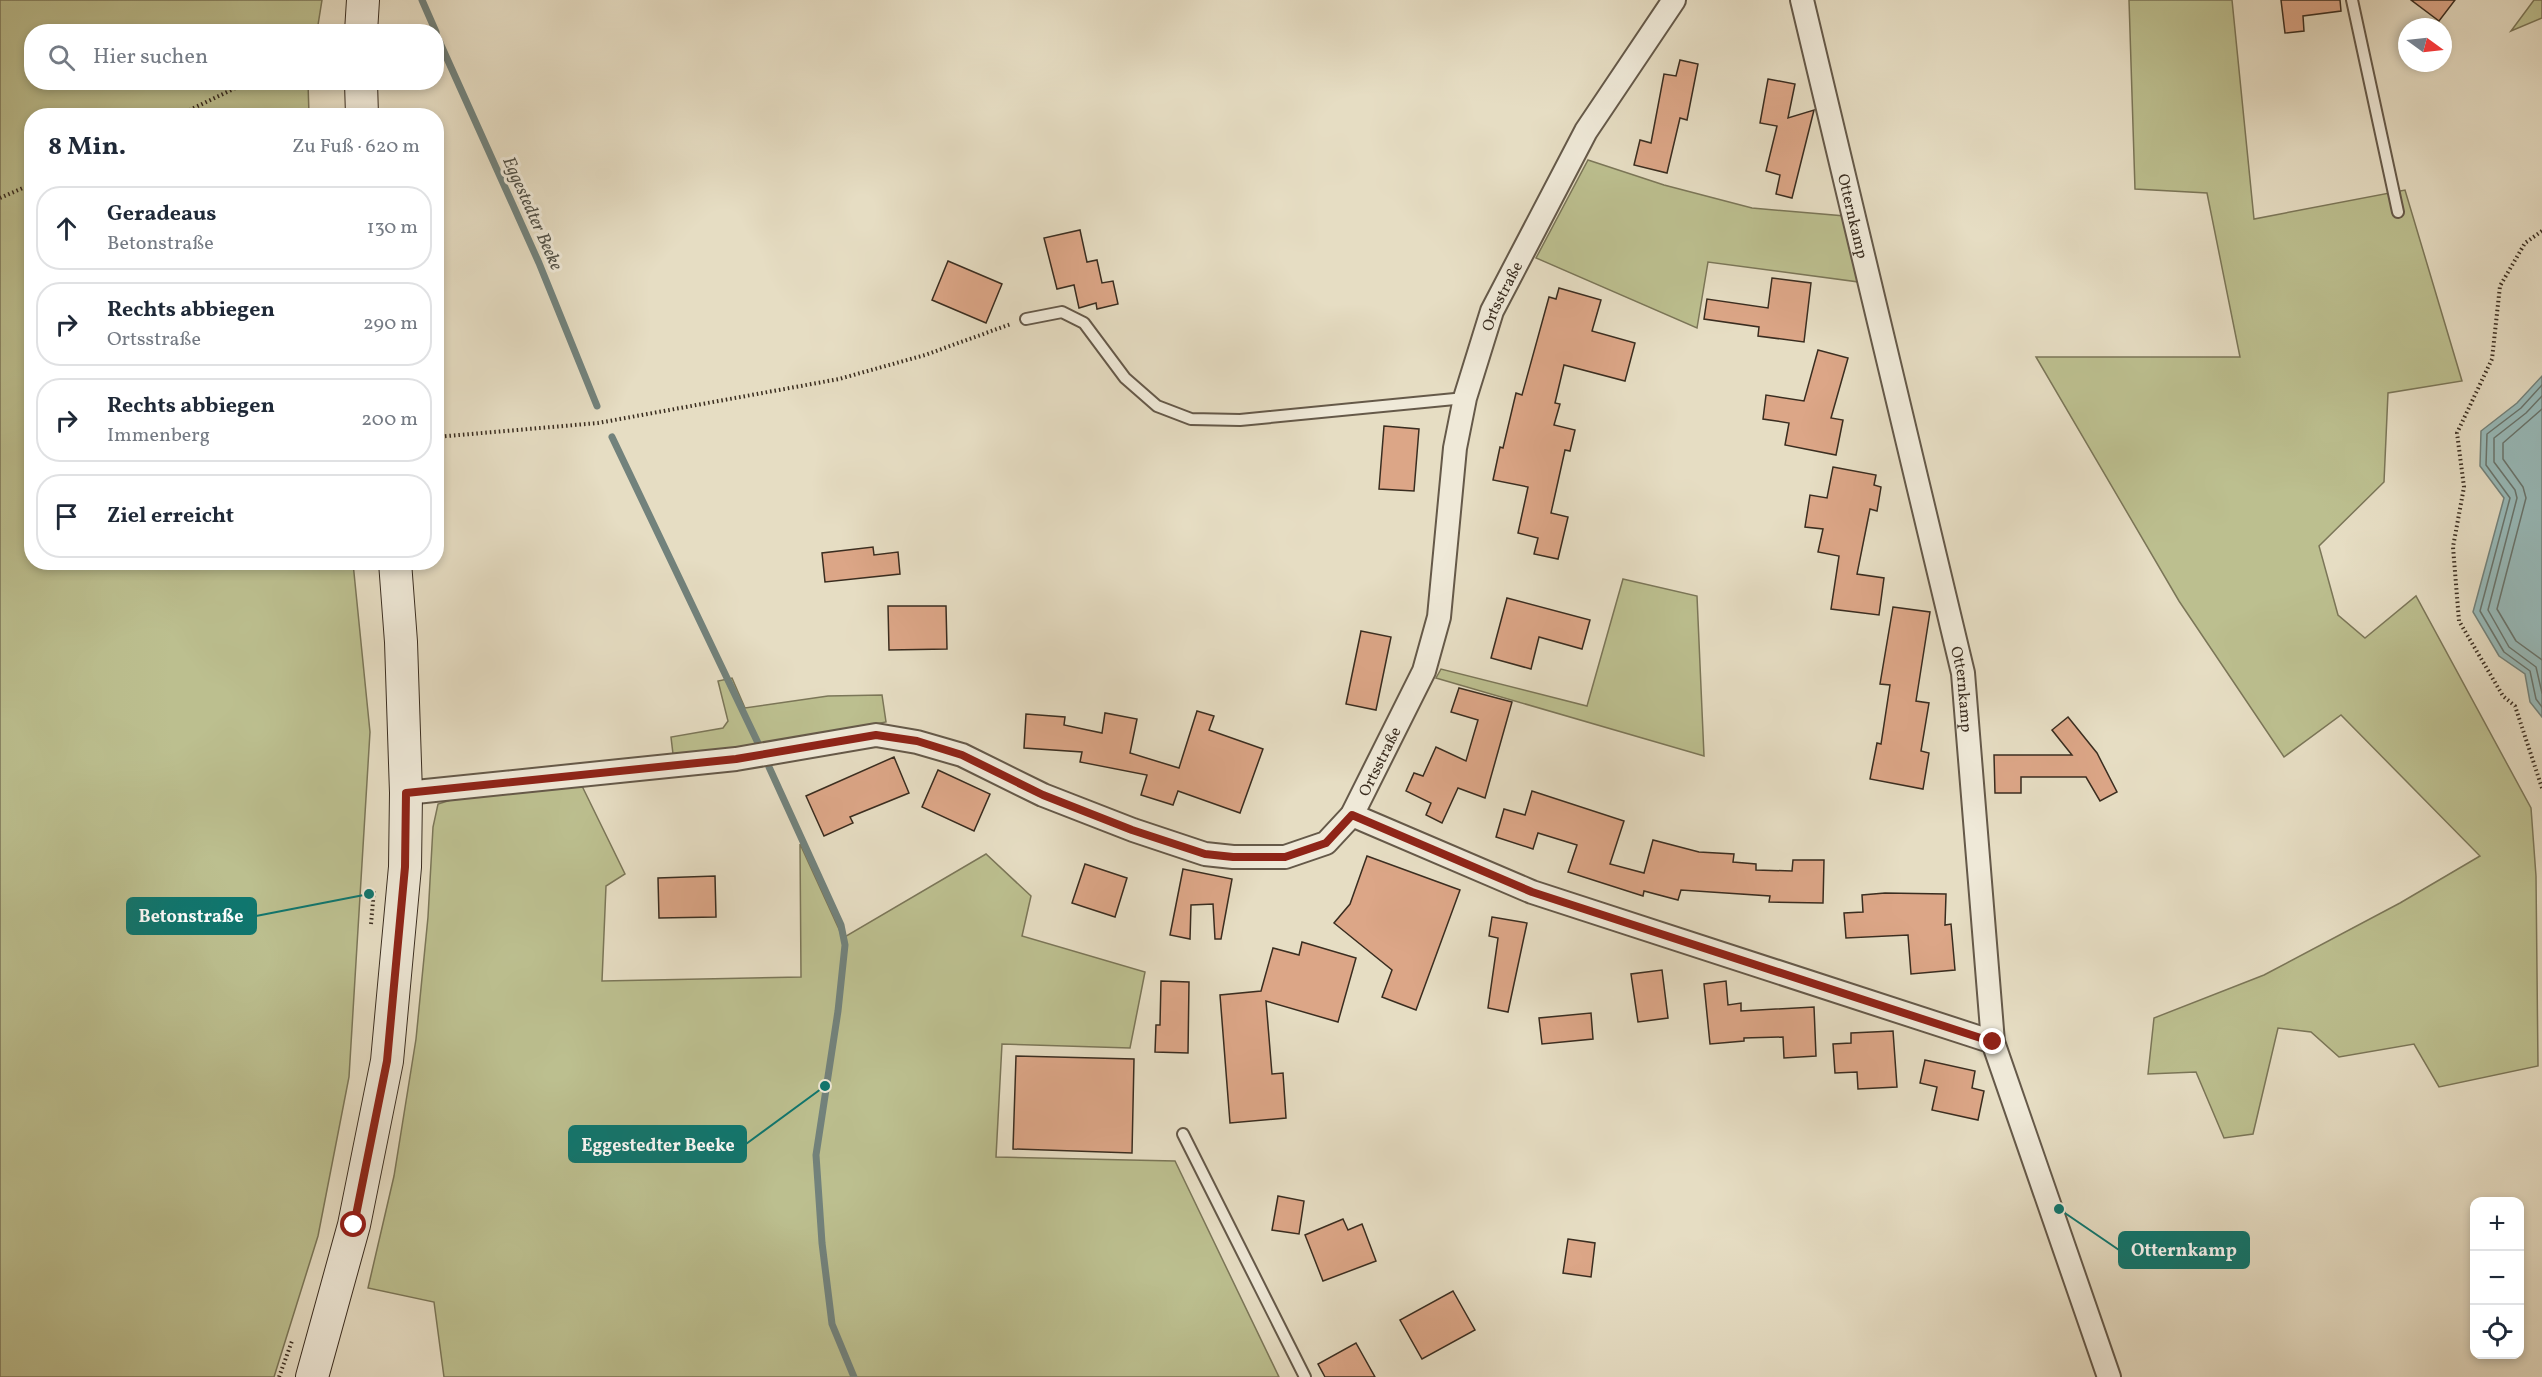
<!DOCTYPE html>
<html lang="de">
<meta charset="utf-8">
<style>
:root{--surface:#fff;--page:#f6f6f7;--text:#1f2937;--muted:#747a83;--line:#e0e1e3}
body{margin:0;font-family:Vollkorn,serif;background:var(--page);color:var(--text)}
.controls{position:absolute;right:18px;bottom:18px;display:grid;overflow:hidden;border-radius:12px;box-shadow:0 3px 9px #0003}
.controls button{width:54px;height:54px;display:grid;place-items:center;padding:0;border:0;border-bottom:2px solid var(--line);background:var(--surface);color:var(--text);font:30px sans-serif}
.compass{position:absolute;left:2398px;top:18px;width:54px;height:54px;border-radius:50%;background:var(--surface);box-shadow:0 3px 9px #0003;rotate:105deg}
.stop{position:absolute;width:18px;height:18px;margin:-14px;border:4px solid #8f2418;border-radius:50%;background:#fff}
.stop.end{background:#8f2418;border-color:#fff;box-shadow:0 2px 6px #0008}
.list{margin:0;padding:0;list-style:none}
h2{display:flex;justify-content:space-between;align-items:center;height:78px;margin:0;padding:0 24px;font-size:26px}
h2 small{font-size:20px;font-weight:400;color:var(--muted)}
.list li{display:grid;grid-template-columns:39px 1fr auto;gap:18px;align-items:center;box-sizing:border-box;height:84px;margin:0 12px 12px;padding:0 12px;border:2px solid var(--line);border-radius:24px}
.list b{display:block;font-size:22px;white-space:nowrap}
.list p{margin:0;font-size:20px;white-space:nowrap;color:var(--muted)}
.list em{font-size:20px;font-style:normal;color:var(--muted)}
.icon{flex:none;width:33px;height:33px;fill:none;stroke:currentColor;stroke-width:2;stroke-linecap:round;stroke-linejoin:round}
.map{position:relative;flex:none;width:2542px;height:1377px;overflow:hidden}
.search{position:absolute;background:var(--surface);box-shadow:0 3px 9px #0003;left:24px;top:24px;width:420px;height:66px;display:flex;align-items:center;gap:15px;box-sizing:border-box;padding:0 21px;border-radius:24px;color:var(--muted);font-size:22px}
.panel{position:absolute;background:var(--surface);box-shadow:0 3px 9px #0003;left:24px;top:108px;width:420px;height:462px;border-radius:24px}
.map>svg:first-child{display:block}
.green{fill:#bcbf8f;stroke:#7b7658;stroke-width:1.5}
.water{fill:#97baba;stroke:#72827c;stroke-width:1.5}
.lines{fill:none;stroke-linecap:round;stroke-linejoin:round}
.shore{stroke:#68746d;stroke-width:1.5}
.stream{stroke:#72827c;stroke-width:7}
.building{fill:#dca687;stroke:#3a2d20;stroke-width:1.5}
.service-casing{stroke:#655949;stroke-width:14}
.minor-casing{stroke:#655949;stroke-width:26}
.secondary-casing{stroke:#3a2d20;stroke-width:34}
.path{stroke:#3a2d20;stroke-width:4;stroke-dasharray:1.5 3;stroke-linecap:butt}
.service{stroke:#efe9d8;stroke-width:10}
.minor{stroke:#efe9d8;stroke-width:22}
.secondary{stroke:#efe9d8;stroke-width:32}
.route{stroke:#8f2418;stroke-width:8}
.labels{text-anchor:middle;stroke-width:6;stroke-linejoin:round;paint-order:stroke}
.street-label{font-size:16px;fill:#3a2d20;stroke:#efe9d8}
.water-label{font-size:18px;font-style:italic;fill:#515046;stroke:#efe9d8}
.leader{fill:none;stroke:#0f766e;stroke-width:2}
.callout-dot{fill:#0f766e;stroke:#efe9d8;stroke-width:2}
.callout{fill:#0f766e;stroke:#0f766e;stroke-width:2}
.callout-label{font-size:18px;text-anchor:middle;font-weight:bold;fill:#fff}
</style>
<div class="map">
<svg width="2542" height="1377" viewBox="0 0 2542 1377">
<rect width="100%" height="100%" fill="#e6ddc3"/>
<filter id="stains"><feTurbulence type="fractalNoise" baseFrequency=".00333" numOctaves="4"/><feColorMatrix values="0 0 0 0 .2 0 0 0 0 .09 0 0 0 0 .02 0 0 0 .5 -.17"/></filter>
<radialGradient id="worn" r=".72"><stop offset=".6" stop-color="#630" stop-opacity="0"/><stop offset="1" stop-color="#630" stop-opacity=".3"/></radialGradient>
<g class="green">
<path d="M0 0H322L317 31 32 32V82L308 83 309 115 32 116V562L353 563 370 732 349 1077 318 1236 274 1377H0Z"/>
<path d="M2129 0H2232L2254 219 2405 190 2462 381 2388 393 2384 482 2319 546 2338 615 2365 638 2416 596 2531 808 2536 876 2538 1066 2439 1087 2414 1044 2339 1057 2311 1032 2278 1028 2253 1134 2224 1138 2196 1072 2148 1074 2154 1018 2264 975 2400 903 2480 856 2341 715 2284 757 2179 601 2036 357H2240L2207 193 2135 189Z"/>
<path d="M2534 0H2542V18L2511 31Z"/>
<path d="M1588 160 1664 185 1752 208 1845 216 1859 282 1708 262 1697 328 1536 258Z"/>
<path d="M1623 579 1697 596 1704 756 1436 678 1441 669 1587 706Z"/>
<path d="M732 678 745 708 828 696 882 695 886 722 747 749 673 754 671 737 723 728 728 721 718 681Z"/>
<path d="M582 786 625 874 606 886 602 981 801 977 800 844 843 938 986 854 1031 896 1022 936 1145 972 1130 1048 1002 1044 996 1157 1175 1161 1279 1377H444L434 1302 368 1288 394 1176 416 1039 428 917 433 827 438 804 454 799Z"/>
</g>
<path class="water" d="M2542 376V717L2530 702 2525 674 2499 656 2473 612 2504 498 2480 466 2481 431 2517 403Z"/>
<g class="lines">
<g class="shore">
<path d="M2542 385 2521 408 2487 434 2486 465 2510 498 2480 611 2504 652 2530 671 2536 699 2542 707"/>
<path d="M2542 396 2526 413 2494 438V462L2515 490 2517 498 2488 610 2509 647 2536 667 2542 693"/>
<path d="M2542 409 2503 443V459L2523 487 2526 498 2497 609 2516 641 2542 660"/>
</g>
<g class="stream">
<path d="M422 0 436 32"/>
<path d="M436 34 539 263 597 406"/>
<path d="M612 437 758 743"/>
<path d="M769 767 841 925 845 945 838 1011 816 1155 822 1243 832 1324 854 1377"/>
</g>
</g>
<g class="building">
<path d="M2281 0H2340L2341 11 2303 16 2304 31 2285 33Z"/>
<path d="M2411 0H2455L2439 21Z"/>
<path d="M1680 60 1698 64 1687 120 1680 118 1667 173 1634 165 1640 140 1651 143 1664 74 1676 76Z"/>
<path d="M1768 79 1795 84 1788 118 1814 110 1792 198 1776 194 1780 175 1766 171 1777 126 1760 123Z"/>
<path d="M1080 230 1087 262 1097 260 1102 283 1113 281 1118 304 1097 309 1096 303 1079 308 1074 285 1057 289 1044 238Z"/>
<path d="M948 261 1002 284 986 323 932 300Z"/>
<path d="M1772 278 1811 283 1804 342 1758 336 1759 327 1704 319 1707 299 1768 308Z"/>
<path d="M1559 288 1601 300 1592 331 1635 343 1625 381 1564 365 1555 403 1560 404 1554 425 1575 430 1570 451 1565 450 1551 513 1568 517 1558 559 1534 554 1538 538 1518 533 1528 487 1493 480 1500 447 1503 448 1516 393 1522 395 1549 297 1556 299Z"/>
<path d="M1818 350 1848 358 1831 418 1843 420 1836 455 1785 445 1789 423 1763 419 1766 395 1804 401Z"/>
<path d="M1384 426 1419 429 1414 491 1379 489Z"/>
<path d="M1833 467 1876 475 1874 485 1881 487 1877 511 1870 509 1857 574 1884 578 1879 615 1831 609 1839 556 1818 552 1823 529 1805 527 1810 495 1827 498Z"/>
<path d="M873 547 874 555 898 552 900 574 825 582 822 553Z"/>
<path d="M1507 598 1590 620 1582 649 1539 637 1531 669 1491 658Z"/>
<path d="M888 606H946L947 649 889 650Z"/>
<path d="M1893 607 1930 612 1916 701 1929 703 1921 751 1929 753 1923 789 1870 779 1877 743 1881 744 1890 685 1880 684Z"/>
<path d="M1361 631 1391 637 1376 710 1346 704Z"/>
<path d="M1459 688 1512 702 1485 798 1458 788 1442 823 1426 815 1431 803 1406 791 1414 773 1423 776 1436 747 1466 761 1478 720 1451 712Z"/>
<path d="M1197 711 1214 716 1209 730 1263 749 1240 813 1178 791 1173 805 1141 795 1147 775 1080 762 1082 752 1024 748 1026 714 1065 717 1064 725 1102 733 1105 713 1137 719 1130 753 1179 768Z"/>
<path d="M2068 717 2097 753 2117 792 2100 801 2086 777H2021V793H1995L1994 755H2072L2052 730Z"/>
<path d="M894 757 909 793 850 817 853 823 824 836 806 796Z"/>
<path d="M938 770 990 794 974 831 922 807Z"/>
<path d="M1532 791 1624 821 1610 864 1644 873 1653 840 1699 852 1734 854 1733 862 1756 864V870L1792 871 1793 860H1824L1823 903 1769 902 1770 896 1681 890 1678 900 1644 891 1643 896 1568 872 1577 845 1538 833 1533 849 1496 837 1504 809 1525 815Z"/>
<path d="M1367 856 1460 890 1416 1010 1382 997 1392 970 1334 923 1350 904Z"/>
<path d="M1085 864 1127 878 1115 917 1072 903Z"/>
<path d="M1183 869 1232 879 1221 939H1215L1213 904 1191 905 1190 939 1170 935Z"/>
<path d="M715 876 716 917 659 918 658 878Z"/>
<path d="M1885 893 1946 894 1945 925 1951 924 1955 970 1911 974 1908 935 1846 938 1844 913 1863 912 1862 895Z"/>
<path d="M1492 917 1527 923 1508 1012 1488 1008 1498 938 1489 936Z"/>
<path d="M1302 942 1356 958 1338 1022 1266 1001 1272 1074 1283 1073 1286 1118 1230 1123 1220 995 1261 991 1273 948 1299 955Z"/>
<path d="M1662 970 1668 1018 1638 1022 1631 974Z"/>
<path d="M1161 981 1189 982 1188 1053 1155 1052 1156 1025H1160Z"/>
<path d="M1726 981 1728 1005 1741 1003V1011L1814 1007 1816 1056 1784 1058 1783 1037 1744 1038V1041L1710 1044 1704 984Z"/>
<path d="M1591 1013 1593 1039 1542 1044 1539 1018Z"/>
<path d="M1893 1031 1897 1087 1858 1089 1857 1072 1835 1073 1833 1044 1851 1043V1033Z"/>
<path d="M1016 1056 1134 1059 1132 1153 1013 1149Z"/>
<path d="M1925 1060 1975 1071 1972 1088 1984 1091 1978 1120 1932 1110 1937 1087 1920 1083Z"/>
<path d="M1278 1196 1304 1201 1299 1234 1272 1230Z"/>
<path d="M1343 1219 1348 1230 1362 1224 1376 1261 1323 1281 1305 1235Z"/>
<path d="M1568 1239 1595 1243 1591 1277 1563 1273Z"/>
<path d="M1453 1291 1475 1330 1422 1359 1400 1320Z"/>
<path d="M1356 1343 1375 1377H1325L1318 1364Z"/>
</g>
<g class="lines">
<g class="service-casing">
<g id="service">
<path d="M2352 0 2398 212"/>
<path d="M1026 319 1062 312 1084 323 1125 378 1157 406 1191 419 1240 420 1465 398"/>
<path d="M1183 1134 1305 1377"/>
</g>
</g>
<g class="minor-casing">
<g id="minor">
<path id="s1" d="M1802 0 1963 673 1993 1042 2109 1377"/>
<path id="s2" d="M406 793 736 759 876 735 917 742 962 755 1043 795 1133 830 1205 854 1233 857H1285L1326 843 1352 815 1424 671 1439 617 1455 448 1465 398 1492 311 1586 131 1674 0"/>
<path d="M1352 815 1532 892 1993 1042"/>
</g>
</g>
<g class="secondary-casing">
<g id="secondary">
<path d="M361 32 363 0"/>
<path d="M361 82 362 116"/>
<path d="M312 1377 354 1225 387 1061 405 867 406 793 401 642 395 562"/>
</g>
</g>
<g class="path">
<path d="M177 116 248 82"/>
<path d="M0 198 32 184"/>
<path d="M2542 231 2525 243 2500 286 2492 359 2457 433 2464 487 2453 547 2459 621 2503 696 2515 706 2542 788"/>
<path d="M436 437 598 423 839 379 925 355 1011 324"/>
<path d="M371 924 374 890"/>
<path d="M279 1377 292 1341"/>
</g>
<use href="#service" class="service"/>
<use href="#minor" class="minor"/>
<use href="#secondary" class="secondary"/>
</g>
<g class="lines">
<path class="route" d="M354 1225 387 1061 405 867 406 793 736 759 876 735 917 741 962 755 1043 795 1132 830 1205 854 1233 857H1285L1326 843 1352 815 1532 892 1993 1042"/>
</g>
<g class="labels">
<g class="street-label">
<text dy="6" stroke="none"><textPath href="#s1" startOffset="222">Otternkamp</textPath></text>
<text dy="6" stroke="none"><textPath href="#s2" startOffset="1533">Ortsstraße</textPath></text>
<text dy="6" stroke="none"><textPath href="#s1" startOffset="708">Otternkamp</textPath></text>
<text dy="6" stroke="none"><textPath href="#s2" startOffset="1047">Ortsstraße</textPath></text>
</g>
<g class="water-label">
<text transform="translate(533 213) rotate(66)" y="6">Eggestedter Beeke</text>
</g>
</g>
<path class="leader" d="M369 894L256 916M825 1086L746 1144M2059 1209L2119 1250"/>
<g class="callout-dot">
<circle cx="369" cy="894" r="6"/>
<circle cx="825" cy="1086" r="6"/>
<circle cx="2059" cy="1209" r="6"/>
</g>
<g class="callout">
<rect x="127" y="898" width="129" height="36" rx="6"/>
<rect x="569" y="1126" width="177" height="36" rx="6"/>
<rect x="2119" y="1232" width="130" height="36" rx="6"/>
</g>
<g class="callout-label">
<text x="191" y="922">Betonstraße</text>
<text x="658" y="1151">Eggestedter Beeke</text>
<text x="2184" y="1256">Otternkamp</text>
</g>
<rect width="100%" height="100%" filter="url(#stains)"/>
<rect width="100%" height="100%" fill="url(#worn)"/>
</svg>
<div class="controls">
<button>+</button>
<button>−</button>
<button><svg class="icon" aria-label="locate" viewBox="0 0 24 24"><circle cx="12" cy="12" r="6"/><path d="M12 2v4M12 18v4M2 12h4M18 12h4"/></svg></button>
</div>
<svg class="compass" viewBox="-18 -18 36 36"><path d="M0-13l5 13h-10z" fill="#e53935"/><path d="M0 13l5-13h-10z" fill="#747a83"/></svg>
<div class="stop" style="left:354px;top:1225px"></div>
<div class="stop end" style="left:1993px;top:1042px"></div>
<div class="search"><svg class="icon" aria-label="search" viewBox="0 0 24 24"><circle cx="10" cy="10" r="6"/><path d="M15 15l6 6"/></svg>Hier suchen</div>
<section class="panel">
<h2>8 Min.<small>Zu Fuß · 620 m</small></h2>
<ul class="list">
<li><svg class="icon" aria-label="ahead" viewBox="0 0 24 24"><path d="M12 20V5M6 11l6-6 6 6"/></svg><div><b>Geradeaus</b><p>Betonstraße</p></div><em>130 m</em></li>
<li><svg class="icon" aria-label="right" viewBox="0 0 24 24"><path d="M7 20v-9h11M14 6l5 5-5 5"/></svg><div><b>Rechts abbiegen</b><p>Ortsstraße</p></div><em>290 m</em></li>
<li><svg class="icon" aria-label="right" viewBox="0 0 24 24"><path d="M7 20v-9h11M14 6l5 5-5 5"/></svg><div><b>Rechts abbiegen</b><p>Immenberg</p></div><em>200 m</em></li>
<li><svg class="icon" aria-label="arrive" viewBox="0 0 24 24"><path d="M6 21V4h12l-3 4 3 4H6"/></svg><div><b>Ziel erreicht</b></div></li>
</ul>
</section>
</div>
